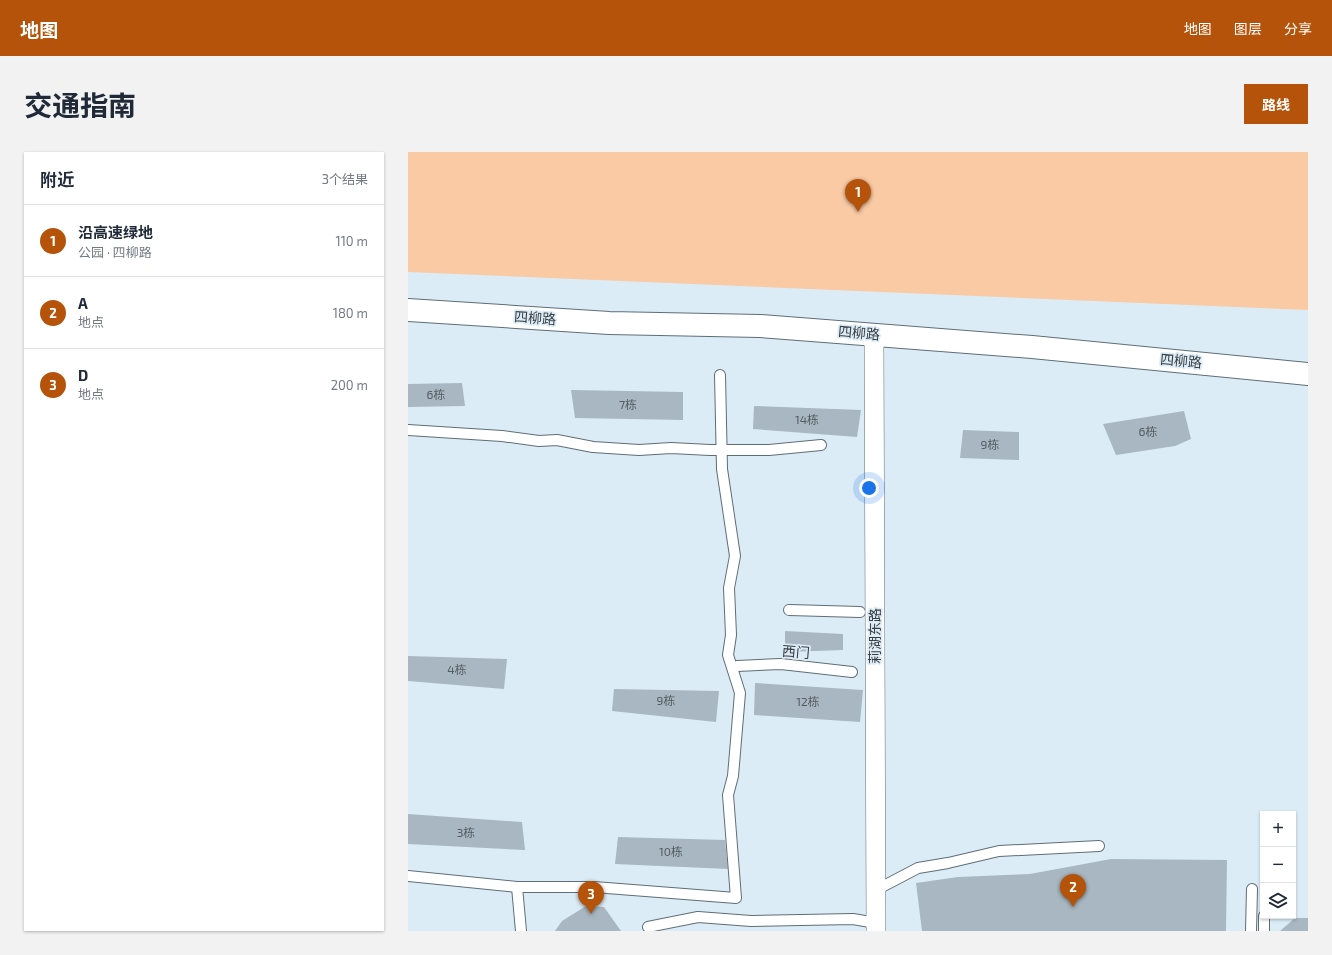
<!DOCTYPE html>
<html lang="zh">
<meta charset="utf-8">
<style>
:root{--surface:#fff;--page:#f2f2f3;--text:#1f2937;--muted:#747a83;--line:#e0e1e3;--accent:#b45309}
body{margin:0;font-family:"Exo 2","Noto Sans SC",sans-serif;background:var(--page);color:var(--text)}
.controls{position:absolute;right:12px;bottom:12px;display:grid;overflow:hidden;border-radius:0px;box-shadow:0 1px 3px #0004}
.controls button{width:36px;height:36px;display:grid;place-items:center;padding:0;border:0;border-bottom:1px solid var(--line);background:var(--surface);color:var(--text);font:20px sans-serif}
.you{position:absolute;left:461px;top:336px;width:14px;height:14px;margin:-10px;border:3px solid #fff;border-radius:50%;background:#1a73e8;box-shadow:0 0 0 6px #1a73e833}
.badge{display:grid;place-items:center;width:26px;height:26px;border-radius:50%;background:var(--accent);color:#fff;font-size:13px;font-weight:700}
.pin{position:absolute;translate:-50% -33px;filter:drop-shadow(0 1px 2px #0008)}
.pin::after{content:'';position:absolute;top:21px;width:14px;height:12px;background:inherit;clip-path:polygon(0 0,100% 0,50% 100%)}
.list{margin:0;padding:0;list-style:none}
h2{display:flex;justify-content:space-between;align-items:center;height:52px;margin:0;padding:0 16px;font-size:17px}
h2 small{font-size:13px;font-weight:400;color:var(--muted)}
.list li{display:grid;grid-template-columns:26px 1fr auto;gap:12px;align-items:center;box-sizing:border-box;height:72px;padding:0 16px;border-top:1px solid var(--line)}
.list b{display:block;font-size:15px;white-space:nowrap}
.list p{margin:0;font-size:13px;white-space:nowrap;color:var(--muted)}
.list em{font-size:13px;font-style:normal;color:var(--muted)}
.icon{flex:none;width:22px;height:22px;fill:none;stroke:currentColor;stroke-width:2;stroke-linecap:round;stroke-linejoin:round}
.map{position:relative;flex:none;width:900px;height:779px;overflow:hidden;border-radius:0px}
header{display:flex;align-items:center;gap:24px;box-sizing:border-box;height:56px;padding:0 20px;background:var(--accent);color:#fff}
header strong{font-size:19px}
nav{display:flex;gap:22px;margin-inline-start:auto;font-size:14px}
.intro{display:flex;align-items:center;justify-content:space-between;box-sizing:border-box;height:96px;padding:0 24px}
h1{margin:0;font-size:28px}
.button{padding:10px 18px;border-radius:0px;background:var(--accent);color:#fff;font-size:14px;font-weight:700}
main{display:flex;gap:24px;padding:0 24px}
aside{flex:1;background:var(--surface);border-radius:0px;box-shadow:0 1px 3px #0004}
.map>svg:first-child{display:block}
.green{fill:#facaa4}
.building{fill:#a8b7c1}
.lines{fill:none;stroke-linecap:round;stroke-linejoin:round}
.lane-casing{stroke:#5f6d76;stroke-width:12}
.street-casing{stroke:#5f6d76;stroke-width:20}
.secondary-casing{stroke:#5f6d76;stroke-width:24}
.lane{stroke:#fff;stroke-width:10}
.street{stroke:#fff;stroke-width:19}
.secondary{stroke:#fff;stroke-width:22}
.labels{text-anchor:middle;stroke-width:3.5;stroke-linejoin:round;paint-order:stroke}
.number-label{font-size:12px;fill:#545c62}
.street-label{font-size:14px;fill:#383e42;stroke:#dcecf6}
</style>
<header>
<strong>地图</strong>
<nav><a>地图</a><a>图层</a><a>分享</a></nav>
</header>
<div class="intro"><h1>交通指南</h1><a class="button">路线</a></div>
<main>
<aside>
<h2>附近<small>3个结果</small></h2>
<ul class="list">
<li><span class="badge">1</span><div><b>沿高速绿地</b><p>公园 · 四柳路</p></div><em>110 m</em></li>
<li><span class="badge">2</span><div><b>A</b><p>地点</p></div><em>180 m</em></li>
<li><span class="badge">3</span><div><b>D</b><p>地点</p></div><em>200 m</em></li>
</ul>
</aside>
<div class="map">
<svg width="900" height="779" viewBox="0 0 900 779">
<rect width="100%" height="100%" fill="#dcecf6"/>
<path class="green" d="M0 0H900V158L0 120Z"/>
<g class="building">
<path d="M54 231 57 254 0 255V232Z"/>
<path d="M163 238 275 240V268L167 266Z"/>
<path d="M346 254 453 258 449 285 345 277Z"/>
<path d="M776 259 783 287 767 294 708 303 695 272Z"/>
<path d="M555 278 611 280V308L552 306Z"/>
<path d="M377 479 435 482V498L377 500Z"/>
<path d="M0 504 99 507 96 537 0 529Z"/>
<path d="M347 531 455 538 452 570 346 563Z"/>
<path d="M206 537 311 539 308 570 204 559Z"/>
<path d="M0 662 114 670 117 698 0 692Z"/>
<path d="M210 685 317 688 320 717 207 712Z"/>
<path d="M703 707 819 708 818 779H514L508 731 550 725 622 722Z"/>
<path d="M178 754 196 755 213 779H147L154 769Z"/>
<path d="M887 766H900V779H872Z"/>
</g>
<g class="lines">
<g class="lane-casing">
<g id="lane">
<path d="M0 278 94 284 131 289 149 288 185 295 231 298 263 296 302 298H361L413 293"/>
<path d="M381 458 452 460"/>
<path d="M329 514 373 512 444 520"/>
<path d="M0 724 109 735H186L328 746 320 643 325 624 332 541 320 503 323 483 321 436 327 404 314 317 312 223"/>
<path d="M109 735 113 779"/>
<path d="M468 738 510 716 540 711 591 699 691 694"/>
<path d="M856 764V779"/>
<path d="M240 775 290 765 343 769 445 767 468 771"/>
<path d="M843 779 844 737"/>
</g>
</g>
<g class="street-casing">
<path id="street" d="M466 189 468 779"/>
</g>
<g class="secondary-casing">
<path id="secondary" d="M0 158 201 171 352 174 624 195 900 222"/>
</g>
<use href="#lane" class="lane"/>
<use href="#street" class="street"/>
<use href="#secondary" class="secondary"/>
</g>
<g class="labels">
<g class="number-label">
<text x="28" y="247">6栋</text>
<text x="220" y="257">7栋</text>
<text x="399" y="272">14栋</text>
<text x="740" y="284">6栋</text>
<text x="582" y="297">9栋</text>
<text x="49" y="522">4栋</text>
<text x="258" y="553">9栋</text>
<text x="400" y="554">12栋</text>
<text x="58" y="685">3栋</text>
<text x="263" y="704">10栋</text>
</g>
<g class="street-label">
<text transform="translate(127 166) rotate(4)" y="5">四柳路</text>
<text transform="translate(451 181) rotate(5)" y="5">四柳路</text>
<text transform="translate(773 209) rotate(5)" y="5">四柳路</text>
<text transform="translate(467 484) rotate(-90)" y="5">莉湖东路</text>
<text transform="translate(388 500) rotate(5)" y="5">西门</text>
</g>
</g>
</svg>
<div class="controls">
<button>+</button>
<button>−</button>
<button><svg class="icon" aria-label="layers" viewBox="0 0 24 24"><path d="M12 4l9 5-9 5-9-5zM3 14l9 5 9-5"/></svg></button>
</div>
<div class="you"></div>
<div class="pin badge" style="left:450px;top:60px">1</div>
<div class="pin badge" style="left:665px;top:755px">2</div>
<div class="pin badge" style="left:183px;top:762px">3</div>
</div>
</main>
